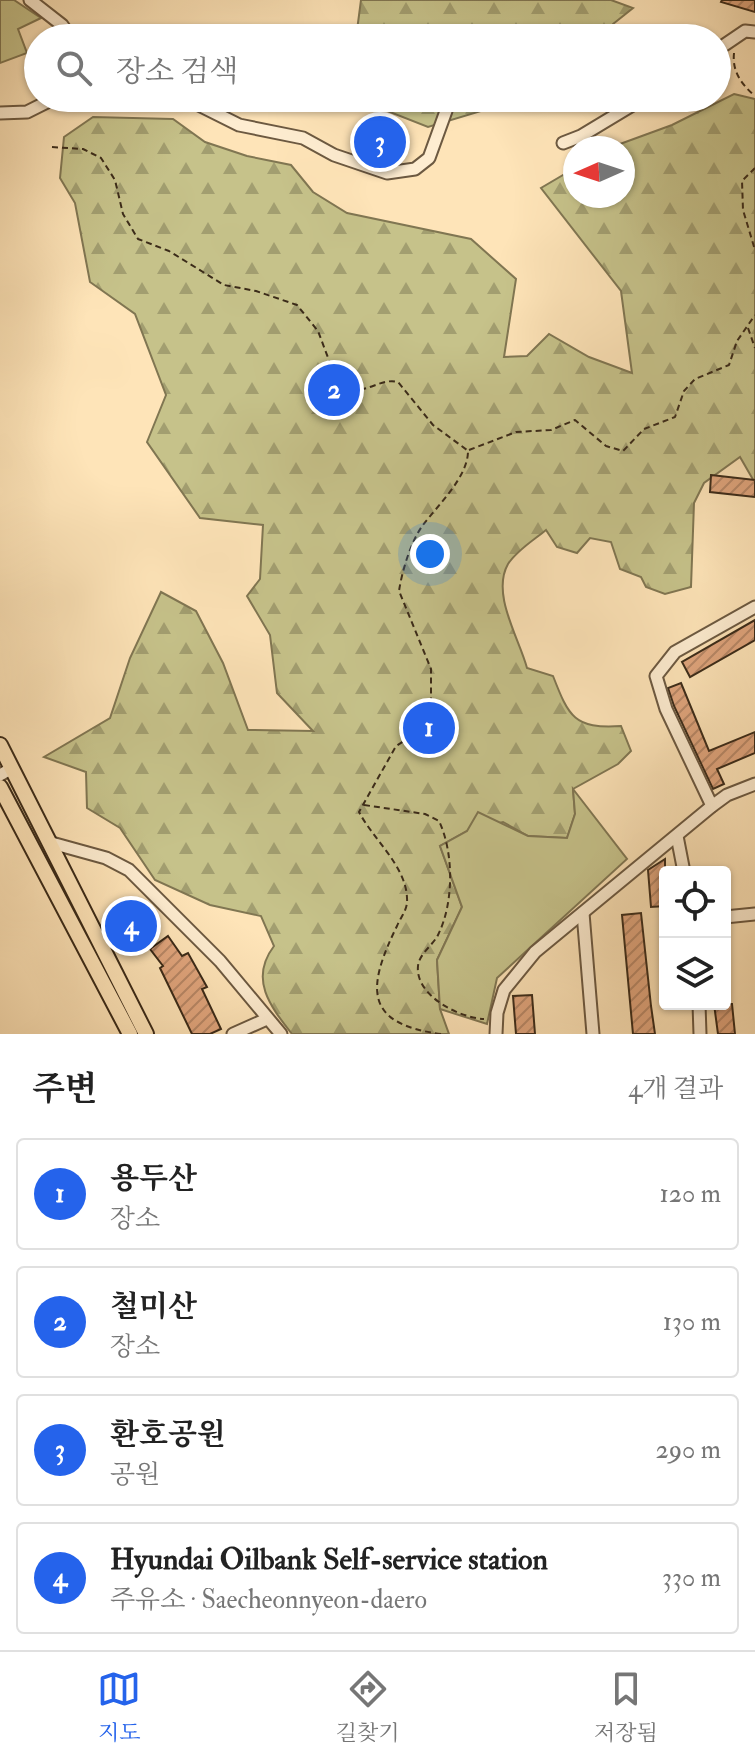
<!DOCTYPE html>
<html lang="ko">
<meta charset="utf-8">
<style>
:root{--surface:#fff;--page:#f2f2f2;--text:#222;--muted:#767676;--line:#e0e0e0;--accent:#2563eb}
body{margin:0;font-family:"IM FELL Double Pica","Noto Serif KR",serif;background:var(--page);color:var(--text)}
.controls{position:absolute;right:24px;bottom:24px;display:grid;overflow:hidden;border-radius:8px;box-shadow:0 2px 6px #0004}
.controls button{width:72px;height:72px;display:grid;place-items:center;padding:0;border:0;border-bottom:2px solid var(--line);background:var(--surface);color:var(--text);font:40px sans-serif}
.compass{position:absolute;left:563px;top:136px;width:72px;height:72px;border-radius:50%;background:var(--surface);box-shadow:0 2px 6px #0004;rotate:267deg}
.you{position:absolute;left:430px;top:554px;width:28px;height:28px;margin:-20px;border:6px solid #fff;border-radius:50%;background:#1a73e8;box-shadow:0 0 0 12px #1a73e833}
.badge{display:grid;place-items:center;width:52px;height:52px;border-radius:50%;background:var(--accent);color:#fff;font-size:26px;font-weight:700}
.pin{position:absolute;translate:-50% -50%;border:4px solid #fff;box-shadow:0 2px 8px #0006}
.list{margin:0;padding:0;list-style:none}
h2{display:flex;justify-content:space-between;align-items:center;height:104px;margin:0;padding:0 32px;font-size:34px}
h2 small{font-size:26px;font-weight:400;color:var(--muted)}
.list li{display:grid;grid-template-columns:52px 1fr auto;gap:24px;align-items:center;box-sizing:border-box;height:112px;margin:0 16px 16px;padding:0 16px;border:2px solid var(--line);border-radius:8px}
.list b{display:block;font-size:30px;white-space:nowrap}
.list p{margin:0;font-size:26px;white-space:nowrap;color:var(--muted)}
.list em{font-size:26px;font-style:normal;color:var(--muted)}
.icon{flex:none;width:44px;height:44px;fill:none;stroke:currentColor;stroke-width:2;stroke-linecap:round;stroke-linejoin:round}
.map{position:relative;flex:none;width:755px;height:1034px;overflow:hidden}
.search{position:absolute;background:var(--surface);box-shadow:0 2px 6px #0004;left:24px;right:24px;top:24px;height:88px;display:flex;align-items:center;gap:20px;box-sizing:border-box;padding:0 28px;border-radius:44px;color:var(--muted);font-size:30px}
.sheet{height:616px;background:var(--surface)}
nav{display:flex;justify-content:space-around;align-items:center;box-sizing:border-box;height:112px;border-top:2px solid var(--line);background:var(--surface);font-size:22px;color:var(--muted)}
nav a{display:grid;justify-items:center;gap:4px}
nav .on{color:var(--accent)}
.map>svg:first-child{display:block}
.forest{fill:url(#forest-firs);stroke:#807652;stroke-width:2}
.green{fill:#c6c28a;stroke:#807652;stroke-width:2}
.building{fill:url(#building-hatch);stroke:#3b2b19;stroke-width:2}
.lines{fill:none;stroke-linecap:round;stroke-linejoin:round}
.minor-casing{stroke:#6c5941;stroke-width:15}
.major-casing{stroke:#3b2b19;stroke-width:18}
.path{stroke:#3b2b19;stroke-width:2;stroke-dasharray:6 4;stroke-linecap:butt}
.minor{stroke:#feedd1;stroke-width:11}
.major{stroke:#fee4b8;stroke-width:14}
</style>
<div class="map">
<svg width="755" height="1034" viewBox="0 0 755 1034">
<defs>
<pattern id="forest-firs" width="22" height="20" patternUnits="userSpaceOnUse" patternTransform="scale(2)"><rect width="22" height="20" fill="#c6c28a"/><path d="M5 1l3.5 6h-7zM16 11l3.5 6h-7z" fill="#a29e70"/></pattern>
<pattern id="building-hatch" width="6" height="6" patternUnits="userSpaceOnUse" patternTransform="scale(2)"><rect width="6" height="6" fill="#e0a57d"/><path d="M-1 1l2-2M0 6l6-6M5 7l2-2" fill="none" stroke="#b78766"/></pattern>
</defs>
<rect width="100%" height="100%" fill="#fee4b8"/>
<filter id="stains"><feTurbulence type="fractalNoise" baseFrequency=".0025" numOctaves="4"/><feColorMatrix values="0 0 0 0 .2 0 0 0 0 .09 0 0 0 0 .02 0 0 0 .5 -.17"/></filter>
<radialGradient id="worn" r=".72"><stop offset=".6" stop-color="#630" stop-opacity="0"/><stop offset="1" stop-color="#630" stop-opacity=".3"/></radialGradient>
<g class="forest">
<path d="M361 0H611L633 8 613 24 610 38H356Z"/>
<path d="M734 94 755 99V483L740 457 704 483 694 503 691 587 665 594 646 587 641 577 620 569 611 542 590 538 577 553 557 547 546 530C534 540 517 550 508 564 491 594 519 638 527 668L553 676C569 717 574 729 621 726L631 751 618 764 573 789 575 814 567 838 528 836 503 822 467 831 440 846 462 907 437 960 440 1009 449 1034H292C270 1006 249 979 274 946L261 916 210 905 155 880 120 828 87 808 86 772 44 757 110 718 130 658 161 592 196 611 223 663 248 730 313 731 277 693 270 635 247 596 260 579 263 525 200 518 147 442 166 395 135 314 90 282 75 203 60 178 64 137 93 117 173 119 205 142 247 156 291 165 313 192 347 213 471 239 516 279 504 357 527 356 549 334 589 357 632 373 621 291 541 188 575 168V196H623V148H609L672 125Z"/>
<path d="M366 98H524L428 127 367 103Z"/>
</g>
<g class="green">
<path d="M0 0H14L41 18 18 29 27 53 0 63Z"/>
<path d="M573 789 627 859 497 978 487 1024 440 1009 437 960 462 907 440 846 467 831 478 812 528 836 567 838 575 814Z"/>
</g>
<g class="building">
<path d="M722 0H755V12L721 2Z"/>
<path d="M711 475 755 480V497L710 492Z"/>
<path d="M755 620V640L690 677 682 662Z"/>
<path d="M681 683 709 751 755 732V753L717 769 724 784 713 789 674 706 668 688Z"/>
<path d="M665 859V906L651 907 648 870Z"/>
<path d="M641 913 651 1006 655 1034H633L622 915Z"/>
<path d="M168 936 182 956 188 953 207 987 202 989 221 1029 210 1034H192L160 968 163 966 150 949Z"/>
<path d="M532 995 535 1034H516L513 996Z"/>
<path d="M714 1004H732L735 1034H718Z"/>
</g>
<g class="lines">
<g class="minor-casing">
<g id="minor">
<path d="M30 0 62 25 71 38"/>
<path d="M717 50 745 31 755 32"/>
<path d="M116 98 157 102 189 100 239 125 303 138 334 155 387 173 415 169 429 158 446 111"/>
<path d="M0 113 27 112 55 98"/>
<path d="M563 143 581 136 644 98"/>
<path d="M0 775 12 768"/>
<path d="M712 806 666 709 656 676 675 652 755 607"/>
<path d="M677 836 684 872"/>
<path d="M48 842 106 858 129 870 220 961 281 1034"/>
<path d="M583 913 593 1034"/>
<path d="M725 917 755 914"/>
<path d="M699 1004 700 1034"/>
<path d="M233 1034 267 1019"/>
<path d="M496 1034 497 1013 504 990 535 952 712 806 727 795 755 784"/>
</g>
</g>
<g class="major-casing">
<g id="major">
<path d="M0 745 146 1034"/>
<path d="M0 787 130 1034"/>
</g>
</g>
<g class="path">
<path d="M734 53C732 71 741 84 755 96"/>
<path d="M52 147 83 149 101 158 115 180 123 214 138 239 169 251 224 285 256 291 297 305 318 331 339 387C364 398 379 377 398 382L433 425 467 450"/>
<path d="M755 168 742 181 743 210 755 250"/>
<path d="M748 328 755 348"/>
<path d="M469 450 516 432 551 430 575 420 606 446 623 451 644 429 675 417 684 391 695 379 729 365 737 341 755 315"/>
<path d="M364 805 425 814 439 821C454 853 454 903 438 935 433 945 419 954 418 966 415 996 460 1018 484 1019"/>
<path d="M441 1034C363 1024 367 987 397 926 401 916 408 910 407 898 406 866 373 839 359 812L396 746 431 724V669L399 591C402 571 411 541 423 525 438 505 468 477 468 451"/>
</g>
<use href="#minor" class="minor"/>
<use href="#major" class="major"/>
</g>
<rect width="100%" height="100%" filter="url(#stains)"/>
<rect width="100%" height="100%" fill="url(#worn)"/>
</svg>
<div class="controls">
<button><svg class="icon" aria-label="locate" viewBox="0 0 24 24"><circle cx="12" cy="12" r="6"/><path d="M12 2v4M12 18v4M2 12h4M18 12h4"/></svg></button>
<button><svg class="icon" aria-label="layers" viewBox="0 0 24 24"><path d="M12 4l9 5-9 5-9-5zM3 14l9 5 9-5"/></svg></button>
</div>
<svg class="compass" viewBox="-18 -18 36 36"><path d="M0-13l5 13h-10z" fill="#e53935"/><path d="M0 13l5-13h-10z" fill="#767676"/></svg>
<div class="you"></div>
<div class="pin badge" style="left:429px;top:728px">1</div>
<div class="pin badge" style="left:334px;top:390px">2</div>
<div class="pin badge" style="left:380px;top:142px">3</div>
<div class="pin badge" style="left:131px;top:926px">4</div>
<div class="search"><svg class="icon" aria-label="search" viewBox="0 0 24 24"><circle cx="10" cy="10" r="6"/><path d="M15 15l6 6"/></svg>장소 검색</div>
</div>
<section class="sheet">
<h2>주변<small>4개 결과</small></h2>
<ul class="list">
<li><span class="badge">1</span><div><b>용두산</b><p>장소</p></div><em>120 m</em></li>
<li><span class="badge">2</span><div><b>철미산</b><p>장소</p></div><em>130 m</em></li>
<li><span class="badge">3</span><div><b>환호공원</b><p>공원</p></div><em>290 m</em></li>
<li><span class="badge">4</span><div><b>Hyundai Oilbank Self-service station</b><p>주유소 · Saecheonnyeon-daero</p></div><em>330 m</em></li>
</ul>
</section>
<nav>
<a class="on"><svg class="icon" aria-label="map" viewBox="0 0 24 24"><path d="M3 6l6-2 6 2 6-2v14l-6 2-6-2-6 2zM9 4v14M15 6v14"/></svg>지도</a>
<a><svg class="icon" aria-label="directions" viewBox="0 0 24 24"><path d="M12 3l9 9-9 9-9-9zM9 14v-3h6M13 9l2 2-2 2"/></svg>길찾기</a>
<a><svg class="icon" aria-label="saved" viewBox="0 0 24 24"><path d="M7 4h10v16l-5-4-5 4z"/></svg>저장됨</a>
</nav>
